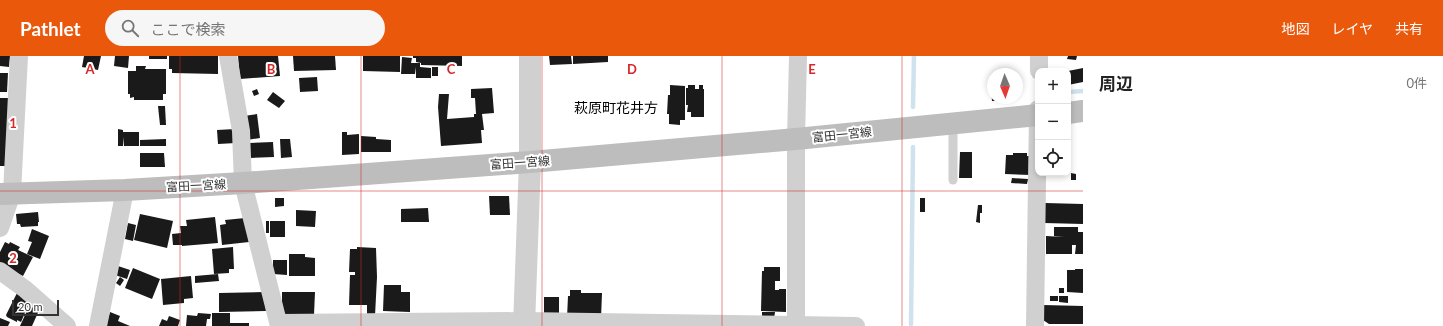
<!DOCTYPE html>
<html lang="ja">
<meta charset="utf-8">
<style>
:root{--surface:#fff;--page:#f6f6f6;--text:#222;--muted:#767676;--line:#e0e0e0;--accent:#ea580c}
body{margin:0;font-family:Lato,"Noto Sans JP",sans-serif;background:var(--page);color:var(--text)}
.controls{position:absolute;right:12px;top:12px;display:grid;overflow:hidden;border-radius:8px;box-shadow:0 2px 6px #0003}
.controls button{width:36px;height:36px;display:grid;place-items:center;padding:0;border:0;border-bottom:1px solid var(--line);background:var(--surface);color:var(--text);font:20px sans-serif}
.compass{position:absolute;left:987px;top:12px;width:36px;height:36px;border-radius:50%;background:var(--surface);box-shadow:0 2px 6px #0003;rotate:178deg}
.scale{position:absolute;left:12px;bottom:10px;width:47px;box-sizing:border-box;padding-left:4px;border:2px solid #333;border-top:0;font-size:11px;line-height:14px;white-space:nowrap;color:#333;-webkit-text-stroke:3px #fff;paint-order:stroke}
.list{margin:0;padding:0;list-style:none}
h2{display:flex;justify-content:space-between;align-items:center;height:52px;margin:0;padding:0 16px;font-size:17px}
h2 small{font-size:13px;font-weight:400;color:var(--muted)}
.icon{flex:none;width:22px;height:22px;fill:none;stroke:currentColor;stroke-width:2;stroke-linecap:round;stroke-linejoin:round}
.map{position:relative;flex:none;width:1083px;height:270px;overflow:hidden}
header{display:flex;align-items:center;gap:24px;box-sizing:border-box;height:56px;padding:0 20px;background:var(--accent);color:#fff}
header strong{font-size:19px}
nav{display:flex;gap:22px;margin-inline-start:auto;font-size:14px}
.search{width:280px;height:36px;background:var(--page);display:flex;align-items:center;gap:10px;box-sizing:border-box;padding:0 14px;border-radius:22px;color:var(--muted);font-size:15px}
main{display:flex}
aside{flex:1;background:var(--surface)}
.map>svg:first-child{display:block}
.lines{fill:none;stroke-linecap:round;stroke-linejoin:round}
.stream{stroke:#cfe2ee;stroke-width:4.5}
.building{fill:#1a1a1a}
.service{stroke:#d0d0d0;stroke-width:9}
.minor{stroke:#d0d0d0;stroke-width:18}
.tertiary{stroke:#d0d0d0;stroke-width:22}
.secondary{stroke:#bdbdbd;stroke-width:22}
.grid{fill:none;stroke:#d62828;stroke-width:1;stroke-opacity:0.55}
.labels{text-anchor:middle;stroke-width:4;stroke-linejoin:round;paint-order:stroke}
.street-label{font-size:12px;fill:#333;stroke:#fff}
.quarter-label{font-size:14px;fill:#000;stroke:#fff}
.grid-label{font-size:13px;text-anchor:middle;font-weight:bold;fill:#d62828;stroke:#fff;stroke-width:4;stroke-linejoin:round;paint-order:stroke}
</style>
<header>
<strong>Pathlet</strong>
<div class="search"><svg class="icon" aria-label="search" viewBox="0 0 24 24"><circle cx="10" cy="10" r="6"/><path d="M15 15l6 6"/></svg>ここで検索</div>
<nav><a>地図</a><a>レイヤ</a><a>共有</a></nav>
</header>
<main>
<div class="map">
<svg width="1083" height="270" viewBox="0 0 1083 270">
<rect width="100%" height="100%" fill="#fff"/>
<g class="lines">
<g class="stream">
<path d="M1068 36 1083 35"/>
<path d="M913 51 914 0"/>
<path d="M911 268 913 91"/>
</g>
</g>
<g class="building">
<path d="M0 0H10L9 11 0 10Z"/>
<path d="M84 0H101L98 14 82 11Z"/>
<path d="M115 0H129L128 12 114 10Z"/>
<rect x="149" y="0" width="18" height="3"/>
<path d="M169 0H218V18L172 17V13H169Z"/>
<path d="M238 0H278L280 20 240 23Z"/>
<path d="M293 0H335L336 14 294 15Z"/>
<path d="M363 0H400V16L363 15Z"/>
<path d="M413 0H462V10L421 9V7L416 6V2H413Z"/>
<path d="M549 0H571L572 8 550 9Z"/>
<path d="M573 0H608V6L573 8Z"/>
<path d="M1068 0H1077L1076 4 1067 3Z"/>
<path d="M402 1 412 2 411 7H420V11L431 12V22H416V11L415 18H401Z"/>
<path d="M136 10H146L145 13H166V38H163V44H134V41L130 42V38H128V15H136Z"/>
<rect x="432" y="11" width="6" height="9"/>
<path d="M1083 12V26L1068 29V15Z"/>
<path d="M0 17H8L7 36H0Z"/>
<path d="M317 21 318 35 300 36 299 22Z"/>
<path d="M991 26H993V42H1007V44L992 45 991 32H993H992Z"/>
<path d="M670 29 685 30V64H680V69L669 68V58H667L668 39H670Z"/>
<path d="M688 29H695V33H699V29H703V33H704V61H691V56H687L688 49H686V32H688Z"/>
<path d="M492 32 494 57 482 58 484 74H481L482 87 441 90 438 51 439 38H449L447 63 474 61V58H476L475 42H471V33Z"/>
<path d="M257 33 259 38 254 40 252 35Z"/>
<path d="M273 36 285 45 279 52 267 44Z"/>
<path d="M0 42H9L5 110H0Z"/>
<path d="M158 50H165L166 69H160Z"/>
<path d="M257 58 260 82 247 84 244 60Z"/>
<path d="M118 73 123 74V76H139V90H124V81L123 90H118Z"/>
<path d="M235 73 236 87 218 88 217 74Z"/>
<path d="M342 76H347V79L359 78V98L342 99Z"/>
<path d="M361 80 376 81V83L391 84V96H361Z"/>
<path d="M166 83V90H140V84Z"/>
<path d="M280 83H290L292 101 281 102Z"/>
<path d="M273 86 274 101 249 102V87Z"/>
<path d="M960 96H972V122H959Z"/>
<path d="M140 97H164L165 111H140Z"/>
<path d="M1013 97H1027V100H1032L1031 119 1005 118 1006 99H1013Z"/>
<path d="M1071 117 1076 118V124H1071Z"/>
<path d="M1012 122 1028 123 1027 128 1011 127Z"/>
<path d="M489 140H509L510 159H490Z"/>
<path d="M275 142H284V150L275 151Z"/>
<rect x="920" y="142" width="5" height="14"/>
<path d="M1045 147 1083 148V168L1044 167Z"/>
<path d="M978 149H982V157H980V167L976 166Z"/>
<path d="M428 152 429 166H401V153Z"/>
<path d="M296 154 316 155 315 171 296 170Z"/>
<path d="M38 156 39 166H38V170L21 171 20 168H17L16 158Z"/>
<path d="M140 158 173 165 167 192 134 184Z"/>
<path d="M215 161 218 187 182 190V189H173L172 178 181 177 180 170H187L186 164Z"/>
<path d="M245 162 249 186 222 189 220 169 226 168 225 164Z"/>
<rect x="266" y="165" width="3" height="12"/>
<rect x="270" y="165" width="15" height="16"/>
<path d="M128 167 136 169 133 185 125 183Z"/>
<path d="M1054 171H1078V176H1083V198H1075L1076 189H1072V198H1046V180L1064 181 1054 180Z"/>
<path d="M32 173 49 180 40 203 27 198 32 186 28 185Z"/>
<path d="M5 186 9 188 10 186 20 191 18 194 33 201 23 220 0 209V196Z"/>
<path d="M233 191 234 213H229V217L214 218 212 193Z"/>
<path d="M357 191 376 192 377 221 375 260H367V249H349L350 219H355V216H349L350 193H357Z"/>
<path d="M289 198H305V201L315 202V220H289Z"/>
<path d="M273 204H287V219L273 218Z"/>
<path d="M118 210 130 214 127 223 115 219Z"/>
<path d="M764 211H780V225H775V234H779V233H786V256L761 255 762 215H764Z"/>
<path d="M133 212 160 223 152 243 125 232Z"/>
<path d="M1075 213H1083V237L1067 236V214H1075Z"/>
<path d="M218 218 219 225 195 227V220Z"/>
<path d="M191 220 193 242 184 243V247L163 249 161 223Z"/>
<path d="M120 221 124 224 120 230 116 227Z"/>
<path d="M384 229H401V236H410V256L383 255Z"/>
<rect x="1059" y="232" width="5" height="5"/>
<path d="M570 234H581V237H602L601 263 567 262 568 240H570Z"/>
<path d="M265 236 266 255 219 256V237Z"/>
<path d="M282 236H315L314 259H282Z"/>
<path d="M17 237 31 243 21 266 17 264V266L7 261 6 259Z"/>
<rect x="1050" y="240" width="8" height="5"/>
<path d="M1059 240H1068V247L1059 246Z"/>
<rect x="544" y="241" width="15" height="21"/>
<path d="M31 246 41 250 32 270H20Z"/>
<path d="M1043 249 1083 250V268H1049L1043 264Z"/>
<path d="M110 256 120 260 118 265 130 270H106Z"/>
<path d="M762 256H775L774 263 762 262Z"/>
<path d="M198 257 211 258 210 263H207L206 270H186L187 259 197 260Z"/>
<path d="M212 257H230V267H249V270H212Z"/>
<path d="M169 260 180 264 178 270H159L162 263 167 265Z"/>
<path d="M0 262 10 266 8 270H0Z"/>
</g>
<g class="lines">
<path class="service" d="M953 124V68"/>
<g class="minor">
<path d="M228 0 241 75 243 127 279 270"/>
<path d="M1039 15V0"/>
<path d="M0 172 12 137 19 0"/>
<path d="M0 215 25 233 67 270"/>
<path d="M279 267 524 265 856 270"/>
<path d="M98 270 125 134"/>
<path d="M796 270V83L798 0"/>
<path d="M1035 270 1038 53"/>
</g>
<path class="tertiary" d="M524 270 530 106V0"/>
<g class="secondary">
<path d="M1068 57 1083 55"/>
<path d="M0 138 125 134 243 127 530 106 796 83 1038 59"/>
</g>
</g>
<path class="grid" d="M180 0V270M361 0V270M542 0V270M722 0V270M902 0V270M0 135H1083"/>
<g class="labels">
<g class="street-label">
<text transform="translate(842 79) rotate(-6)" y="4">富田一宮線</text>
<text transform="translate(520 107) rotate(-4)" y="4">富田一宮線</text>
<text transform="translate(196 130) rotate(-3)" y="4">富田一宮線</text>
</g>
<g class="quarter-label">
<text x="616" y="57">萩原町花井方</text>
</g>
</g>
<g class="grid-label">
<text x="90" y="18">A</text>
<text x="271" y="18">B</text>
<text x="451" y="18">C</text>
<text x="632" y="18">D</text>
<text x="812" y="18">E</text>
<text x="13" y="72">1</text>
<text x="13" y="207">2</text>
</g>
</svg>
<div class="controls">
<button>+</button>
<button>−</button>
<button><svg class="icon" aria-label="locate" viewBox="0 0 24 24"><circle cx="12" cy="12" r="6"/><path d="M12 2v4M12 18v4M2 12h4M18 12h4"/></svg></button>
</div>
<svg class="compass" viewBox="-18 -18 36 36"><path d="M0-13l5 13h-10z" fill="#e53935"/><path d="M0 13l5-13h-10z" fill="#767676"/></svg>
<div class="scale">20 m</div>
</div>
<aside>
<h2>周辺<small>0件</small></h2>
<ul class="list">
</ul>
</aside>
</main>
